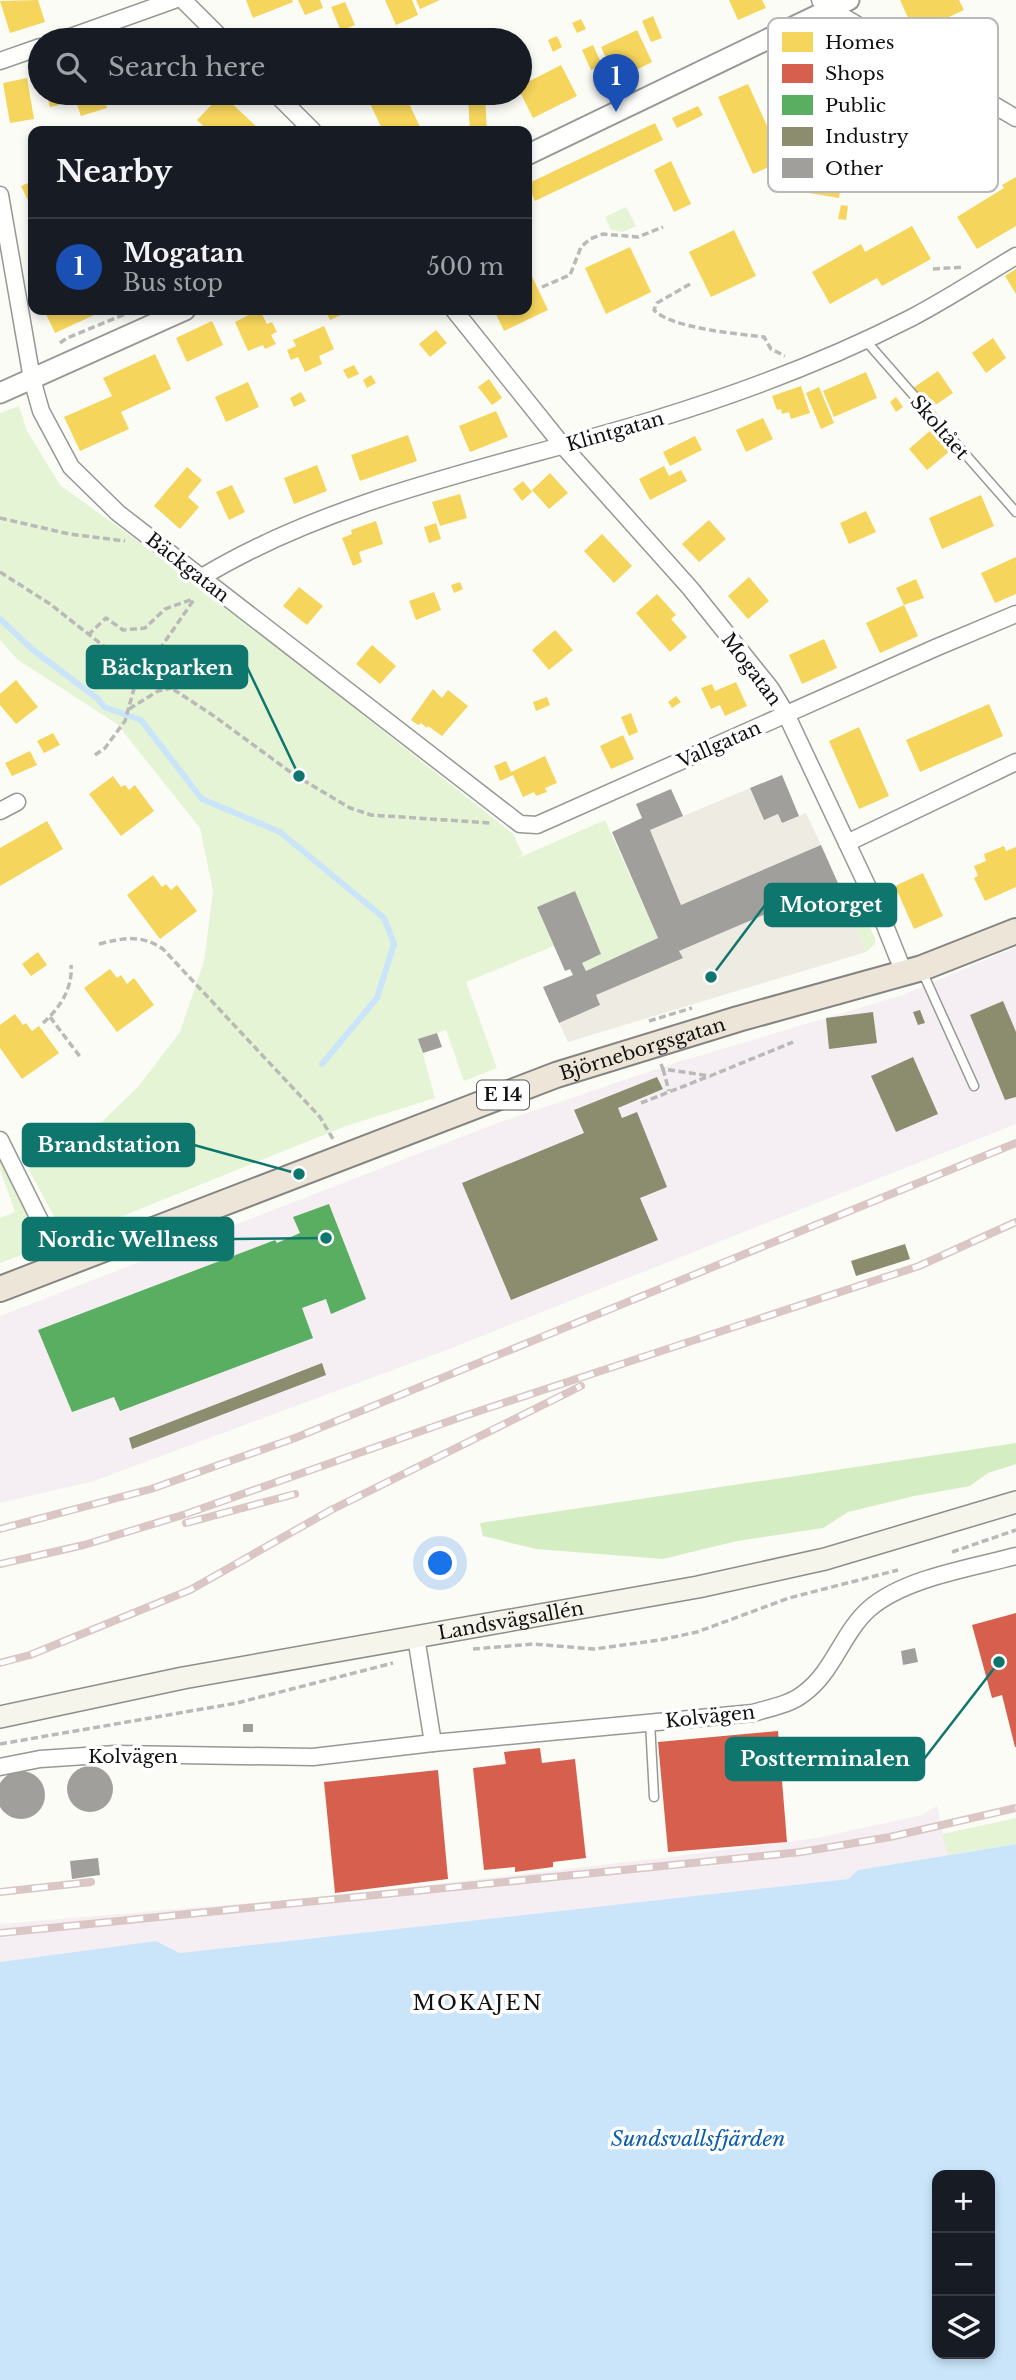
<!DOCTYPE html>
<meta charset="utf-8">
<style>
:root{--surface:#171b24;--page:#242831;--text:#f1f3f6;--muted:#9ea1a6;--line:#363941;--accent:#d93025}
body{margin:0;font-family:"Libre Baskerville",serif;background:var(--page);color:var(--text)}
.controls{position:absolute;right:21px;bottom:21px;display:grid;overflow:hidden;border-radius:14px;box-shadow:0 4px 10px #0003}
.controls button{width:63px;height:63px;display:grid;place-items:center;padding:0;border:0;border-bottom:2px solid var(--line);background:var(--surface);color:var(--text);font:35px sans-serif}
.you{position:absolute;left:441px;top:1564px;width:24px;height:24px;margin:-18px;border:5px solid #fff;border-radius:50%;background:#1a73e8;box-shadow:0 0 0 10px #1a73e833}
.badge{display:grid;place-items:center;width:46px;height:46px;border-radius:50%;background:var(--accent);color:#fff;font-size:23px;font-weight:700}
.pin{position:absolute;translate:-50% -58px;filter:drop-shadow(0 2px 4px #0008)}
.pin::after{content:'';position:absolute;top:37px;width:24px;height:21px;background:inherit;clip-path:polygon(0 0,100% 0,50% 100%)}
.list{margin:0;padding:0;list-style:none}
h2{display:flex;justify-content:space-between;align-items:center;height:91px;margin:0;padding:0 28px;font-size:30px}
h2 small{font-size:23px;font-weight:400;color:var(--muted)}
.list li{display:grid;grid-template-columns:46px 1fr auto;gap:21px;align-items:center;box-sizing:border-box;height:98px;padding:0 28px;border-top:2px solid var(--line)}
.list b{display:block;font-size:26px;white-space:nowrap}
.list p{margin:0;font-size:23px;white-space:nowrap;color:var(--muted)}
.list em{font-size:23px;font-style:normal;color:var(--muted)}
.icon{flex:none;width:38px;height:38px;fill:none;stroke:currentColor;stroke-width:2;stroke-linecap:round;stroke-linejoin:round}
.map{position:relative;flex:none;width:1016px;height:2380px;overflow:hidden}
.search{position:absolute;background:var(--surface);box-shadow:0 4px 10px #0003;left:28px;top:28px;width:504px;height:77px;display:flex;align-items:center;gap:18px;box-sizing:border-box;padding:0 24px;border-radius:38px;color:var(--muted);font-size:26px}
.panel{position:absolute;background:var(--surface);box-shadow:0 4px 10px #0003;left:28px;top:126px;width:504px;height:189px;border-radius:14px}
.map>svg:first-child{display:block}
.industrial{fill:#f5eff3}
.green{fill:#e4f4d5}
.forest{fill:#d4edc2}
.plaza{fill:#edebe2}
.water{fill:#cae5fa;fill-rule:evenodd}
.homes{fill:#f6d55c}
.shops{fill:#d6604d}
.public{fill:#5aae61}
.industry{fill:#8c8c6e}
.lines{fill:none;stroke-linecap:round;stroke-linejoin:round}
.stream{stroke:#cae5fa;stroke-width:6}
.building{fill:#a09f9c}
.service-casing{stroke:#979795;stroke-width:11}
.minor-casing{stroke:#979795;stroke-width:19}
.tertiary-casing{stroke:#979795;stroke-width:23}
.secondary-casing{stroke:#8d8d8b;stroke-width:24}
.trunk-casing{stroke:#848482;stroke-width:28}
.path{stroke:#b9b9b8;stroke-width:3.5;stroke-dasharray:7 3.5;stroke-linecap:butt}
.service{stroke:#fffffe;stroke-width:8}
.minor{stroke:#fffffe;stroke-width:16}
.tertiary{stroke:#fffffe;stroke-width:19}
.secondary{stroke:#f6f5eb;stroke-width:21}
.trunk{stroke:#ede6d8;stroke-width:24}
.rail-casing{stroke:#dac6c4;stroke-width:8}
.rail{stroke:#fff;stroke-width:5;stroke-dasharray:16;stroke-linecap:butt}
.labels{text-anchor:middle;stroke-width:7;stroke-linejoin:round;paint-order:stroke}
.shield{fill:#fff;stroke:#585858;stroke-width:2}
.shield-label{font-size:18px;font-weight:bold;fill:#111}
.street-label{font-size:19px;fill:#111;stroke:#fff}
.neighbourhood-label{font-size:21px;letter-spacing:2px;fill:#111;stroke:#fff}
.water-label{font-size:21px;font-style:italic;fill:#0d5daf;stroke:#fff}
.key{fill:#fff;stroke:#b8b8b8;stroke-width:2}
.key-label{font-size:19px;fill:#111}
.leader{fill:none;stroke:#0f766e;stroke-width:2.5}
.callout-dot{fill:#0f766e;stroke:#fff;stroke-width:2.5}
.callout{fill:#0f766e;stroke:#0f766e;stroke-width:2.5}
.callout-label{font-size:21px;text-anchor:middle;font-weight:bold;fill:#fff}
</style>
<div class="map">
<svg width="1016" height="2380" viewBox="0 0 1016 2380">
<rect width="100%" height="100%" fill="#fcfcf7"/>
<g class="industrial">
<path d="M1016 947V1124L444 1351 94 1481 0 1503V1316L500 1122 678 1062 903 995Z"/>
<path d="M937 1806 948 1855 858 1870 848 1879 180 1953 156 1941 0 1962V1924L332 1896 669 1857 817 1838 922 1815Z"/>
</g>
<g class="green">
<path d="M626 207 636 226 623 232 611 230 605 217Z"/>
<path d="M19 406 27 431 60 485 209 593 513 834 523 855 509 862 605 820 658 938 586 971 582 963 601 954 575 891 537 907 554 946 466 982 497 1068 464 1081 446 1030 419 1039 435 1098 346 1126 73 1236 63 1233 28 1168 91 1132 137 1088 180 1032 204 961 213 891 200 828 117 724 18 660 0 640V413Z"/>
<path d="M862 908 875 939V944L866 952 851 915Z"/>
<path d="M0 1159 36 1234 24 1254 0 1263V1218L15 1212 0 1169Z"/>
<path d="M1016 1818V1844L948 1855 942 1834Z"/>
</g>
<path class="forest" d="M1016 1443V1464L988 1473 970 1486 914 1496 848 1512 823 1528 737 1541 663 1559 536 1549 483 1536 480 1523Z"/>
<g class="plaza">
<path d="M750 788 764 820 778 814 782 823 806 813 821 845 681 905 650 830Z"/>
<path d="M852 887 862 908 851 915 866 952 568 1042 559 1023 599 1005 596 995 682 958 679 951 787 905 792 914Z"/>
</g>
<path class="water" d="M1016 1844V2380H0V1962L156 1941 180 1953 848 1879 858 1870ZM937 2175H990V2354H937Z"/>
<g class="homes">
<path d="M38 0 45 22 10 33 0 1Z"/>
<path d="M246 0H292L293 2 253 18Z"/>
<path d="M298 0H320L323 8 305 15Z"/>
<path d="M385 0H412L418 15 396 25Z"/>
<path d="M416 0H440L420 9Z"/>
<path d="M729 0H762L766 8 738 20Z"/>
<path d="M900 0H959L964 10 915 33Z"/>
<path d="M345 2 355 25 341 31 331 7Z"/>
<path d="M653 16 662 38 651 42 642 21Z"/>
<path d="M581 19 586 29 577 33 572 23Z"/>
<path d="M637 30 652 62 616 80 601 47Z"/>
<path d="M557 36 562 47 553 52 548 40Z"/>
<path d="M593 45 602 65 591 70 582 50Z"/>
<path d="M561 65 577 96 533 118 520 92V86Z"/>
<path d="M27 78 34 119 10 123 3 83Z"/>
<path d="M748 84 783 161 753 174 718 97Z"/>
<path d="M46 93H57L59 105 50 107Z"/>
<path d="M73 93H102L107 108 81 116Z"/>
<path d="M156 93H176L177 96 159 102Z"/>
<path d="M365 93H404L422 131H383Z"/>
<path d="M222 94 261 131H208L197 120Z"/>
<path d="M485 97 487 130 470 131 468 98Z"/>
<path d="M698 106 703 115 677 128 672 118Z"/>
<path d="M655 123 663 140 535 201 527 184Z"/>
<path d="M671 161 691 204 674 212 654 170Z"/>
<path d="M814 165 844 170 839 198 809 193Z"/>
<path d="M1016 177V226L977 249 957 217 1004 188 1002 185Z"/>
<path d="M33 181V206L31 207 21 186Z"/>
<path d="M841 205 848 206 846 220 838 219Z"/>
<path d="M912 226 931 259 882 286 877 278 830 304 812 272 861 244 865 252Z"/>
<path d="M734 230 756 276 711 297 689 252Z"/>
<path d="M630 247 651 292 606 314 585 268Z"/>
<path d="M527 266 548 310 504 331 494 310H527Z"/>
<path d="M1016 269V294L1005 276Z"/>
<path d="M44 310H105L55 333Z"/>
<path d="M247 310H260L267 324 272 322 277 332 271 335 276 344 265 349 263 345 248 351 235 322 249 315Z"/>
<path d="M325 310H343L345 313 330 320Z"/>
<path d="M212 321 223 345 187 362 176 338Z"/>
<path d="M324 326 334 349 319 356 322 364 305 372 298 357 291 360 287 350 296 346 293 340Z"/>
<path d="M436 330 447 343 430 357 419 344Z"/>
<path d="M993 338 1006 358 986 373 972 353Z"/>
<path d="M155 354 171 389 121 412 129 429 80 451 64 417 112 396 103 378Z"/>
<path d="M354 365 359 374 348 379 343 370Z"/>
<path d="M938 371 953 393 928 410 913 388Z"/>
<path d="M866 372 877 398 834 417 823 391Z"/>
<path d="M371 375 376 383 367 388 363 380Z"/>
<path d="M489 379 502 398 492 405 478 387Z"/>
<path d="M248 382 259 407 226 422 215 397Z"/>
<path d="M801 386 810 413 791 419 789 412 782 414 781 409 777 410 772 396Z"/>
<path d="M819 387 834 423 821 429 806 393Z"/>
<path d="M301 392 306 401 294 407 290 398Z"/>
<path d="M896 397 903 407 896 412 890 402Z"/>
<path d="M496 411 508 437 470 452 459 426Z"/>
<path d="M763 418 773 439 746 452 736 430Z"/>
<path d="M932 429 950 451 927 470 909 449Z"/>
<path d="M408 435 417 461 360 481 351 455Z"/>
<path d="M695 436 702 450 670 466 663 452Z"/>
<path d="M317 465 327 491 294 504 284 478Z"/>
<path d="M664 466 669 476 681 470 687 481 650 500 639 479Z"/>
<path d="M187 467 202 480 188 497 199 507 180 529 154 506Z"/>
<path d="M550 473 568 493 549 509 532 490Z"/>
<path d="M523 481 532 492 522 501 513 489Z"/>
<path d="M232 485 245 512 229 520 216 492Z"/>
<path d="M460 494 467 518 440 526 432 502Z"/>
<path d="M981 495 994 526 942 549 929 518Z"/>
<path d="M866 511 876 532 849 544 840 523Z"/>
<path d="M709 520 726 539 699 562 682 544Z"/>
<path d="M376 521 383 544 359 552 362 562 353 566 342 538 352 534 351 530Z"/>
<path d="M436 523 441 539 429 543 424 527Z"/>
<path d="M602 534 632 566 614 583 584 551Z"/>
<path d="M1016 557V594L995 603 981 573Z"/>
<path d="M749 577 769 601 748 619 728 596Z"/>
<path d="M916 579 924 598 904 605 918 636 880 653 866 623 904 605 896 588Z"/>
<path d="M460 582 463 589 454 593 451 585Z"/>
<path d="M299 587 323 606 307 625 283 606Z"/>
<path d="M434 592 441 610 416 620 409 601Z"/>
<path d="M657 594 676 615 671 619 687 637 670 652 636 613Z"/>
<path d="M555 630 573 650 549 670 532 650Z"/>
<path d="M824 639 837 668 802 684 789 655Z"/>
<path d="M372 645 396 666 380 684 356 664Z"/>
<path d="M16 680 38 707 16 724 0 705V694Z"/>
<path d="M736 682 747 706 725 716 720 705 711 709 701 688 712 684 715 691Z"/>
<path d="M433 689 442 698 448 690 468 706 442 736 428 726 427 728 421 723 418 725 411 720Z"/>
<path d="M676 696 681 702 672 708 668 702Z"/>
<path d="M547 697 550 705 536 711 533 702Z"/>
<path d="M989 704 1003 736 920 772 906 740Z"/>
<path d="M631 713 638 732 629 736 621 717Z"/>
<path d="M859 727 889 796 859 809 829 741Z"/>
<path d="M53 733 60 745 44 753 37 741Z"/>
<path d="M623 735 634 759 611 769 600 746Z"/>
<path d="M30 751 37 765 12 776 5 763Z"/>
<path d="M545 756 557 783 545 788 547 792 536 796 534 792 523 797 513 775 500 781 494 766 506 761 511 772Z"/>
<path d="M113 776 121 787 125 785 129 790 135 785 154 811 121 836 89 794Z"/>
<path d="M47 821 63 849 0 886V848Z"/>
<path d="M1004 846 1006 851 1016 847V887L985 901 974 878 978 876 974 866 986 861 984 854Z"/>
<path d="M923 873 943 916 914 929 895 886Z"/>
<path d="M153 875 162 887 166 884 171 890 177 885 197 911 160 939 127 895Z"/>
<path d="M38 952 47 965 31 976 22 964Z"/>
<path d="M110 969 117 978 121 975 127 984 134 978 154 1005 117 1032 84 988Z"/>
<path d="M15 1014 23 1025 26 1023 32 1031 39 1026 59 1053 22 1079 0 1048V1025Z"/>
</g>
<g class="shops">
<path d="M1016 1613V1747H1015L1002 1695 992 1698 972 1625Z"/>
<path d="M778 1731 787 1842 668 1852 658 1742Z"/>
<path d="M540 1748 542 1763 575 1759 586 1858 553 1862V1867L515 1872V1867L484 1870 473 1768 506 1764 504 1752Z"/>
<path d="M438 1770 448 1879 335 1893 324 1782Z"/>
</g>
<path class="public" d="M329 1204 366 1299 331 1314 326 1299 302 1308 313 1338 120 1411 114 1397 72 1412 38 1330 275 1240 277 1243 300 1233 293 1217Z"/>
<g class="industry">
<path d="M1003 1001 1016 1032V1097L1005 1100 970 1015Z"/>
<path d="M920 1010 925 1023 918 1025 913 1012Z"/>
<path d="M873 1012 877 1043 829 1049 826 1018Z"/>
<path d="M913 1057 938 1114 896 1132 871 1076Z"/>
<path d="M657 1077 663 1089 618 1108 622 1118 637 1112 667 1187 640 1198 658 1240 511 1300 462 1183 584 1133 574 1110Z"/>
<path d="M905 1244 910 1259 856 1276 851 1261Z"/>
<path d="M322 1363 326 1375 132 1449 129 1438Z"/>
</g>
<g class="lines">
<path class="stream" d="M0 619 33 650 98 699 104 707 141 720 202 799 280 832 384 918 394 944 377 998 322 1064"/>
</g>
<g class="building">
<path d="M782 775 799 816 782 823 778 814 764 820 750 788Z"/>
<path d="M671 789 683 816 650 830 681 905 821 845 842 892 792 914 787 905 679 951 683 958 596 995 600 1005 559 1023 543 987 573 975 570 969 565 971 537 907 575 891 601 954 582 963 586 971 658 938 612 832 642 818 636 804Z"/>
<path d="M437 1033 442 1047 423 1053 418 1039Z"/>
<path d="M915 1648 918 1662 903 1665 901 1651Z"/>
<rect x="243" y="1724" width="10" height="8"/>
<circle cx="90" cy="1789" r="23"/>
<circle cx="21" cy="1795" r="24"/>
<path d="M98 1858 100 1875 72 1879 70 1861Z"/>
</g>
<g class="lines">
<g class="service-casing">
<g id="service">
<path d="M866 341 1016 512"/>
<path d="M922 971 974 1086"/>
<path d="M650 1722 654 1797"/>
</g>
</g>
<g class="minor-casing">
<g id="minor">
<path d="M183 0 223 40"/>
<path d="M820 0 830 9 1016 118"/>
<path d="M62 40 174 0"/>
<path d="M0 61 40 47"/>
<path d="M275 93 313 131"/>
<path d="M0 195 32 379 41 411 71 467 118 513 520 824 537 825 935 648 1016 614"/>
<path d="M454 310 563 446 690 588 771 689 786 714 880 913 904 973"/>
<path d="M202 577C338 495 505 465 656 419 744 392 829 360 911 318 947 299 981 277 1016 256"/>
<path d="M0 811 17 802"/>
<path d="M847 843 1016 762"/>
<path d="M0 1140 62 1265"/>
<path d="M416 1637 433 1743"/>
<path d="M0 1767 40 1759 116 1754 313 1757 433 1743 753 1713C769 1708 789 1705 803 1694 833 1673 842 1633 869 1609 904 1578 971 1568 1016 1556"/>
</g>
</g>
<g class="tertiary-casing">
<g id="tertiary">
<path d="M527 155 849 0"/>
<path d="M0 393 185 310"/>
</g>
</g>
<g class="secondary-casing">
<g id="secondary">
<path id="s1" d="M0 1717 183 1678 698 1587 825 1559 1016 1502"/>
</g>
</g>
<g class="trunk-casing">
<g id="trunk">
<path id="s2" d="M0 1289 556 1075 738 1019 922 968 1016 931"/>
</g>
</g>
<g class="path">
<path d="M933 269 964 267"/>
<path d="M690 284 657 303 654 310C670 328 739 334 764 337L771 349 785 356"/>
<path d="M542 287 570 275 581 247 590 239 603 234 638 237 663 227"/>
<path d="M60 343 67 338 133 311"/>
<path d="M0 518 69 534 125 541"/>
<path d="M0 572 50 604 115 655 144 670 214 716 293 774 350 808 371 815 491 823"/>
<path d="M88 635 106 618 123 630 145 628 165 609 193 599"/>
<path d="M129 709 158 691 171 688"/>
<path d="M95 755 105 748 125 721 135 685 195 598"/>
<path d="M99 944C124 938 141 934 163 949L320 1117 333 1139"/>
<path d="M50 1017 81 1058"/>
<path d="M649 1021 692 1008"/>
<path d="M43 1023C60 1008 73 988 71 965"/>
<path d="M661 1064 663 1069 710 1076 793 1042"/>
<path d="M663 1069 669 1091"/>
<path d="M641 1103 707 1077"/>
<path d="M952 1552 1016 1530"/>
<path d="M473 1649 533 1644 594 1649 660 1640 697 1632 789 1598 898 1570"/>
<path d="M0 1744 237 1703 393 1663"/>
</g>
<use href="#service" class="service"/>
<use href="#minor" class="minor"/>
<use href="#tertiary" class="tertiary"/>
<use href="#secondary" class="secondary"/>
<use href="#trunk" class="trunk"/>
<g class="rail-casing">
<g id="rail">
<path d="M186 1523 295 1494"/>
<path d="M0 1529 151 1489 295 1438 1016 1143"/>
<path d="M0 1564 84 1545 186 1514 464 1416 919 1266 1016 1222"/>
<path d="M0 1663 30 1655 190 1590 331 1510 581 1386"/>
<path d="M0 1892 91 1882"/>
<path d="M0 1933 801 1852 890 1837 1016 1808"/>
</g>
</g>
<use href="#rail" class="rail"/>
</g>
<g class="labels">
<rect class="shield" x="477" y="1080.5" width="52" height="29" rx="5"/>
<g class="shield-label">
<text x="503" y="1101">E 14</text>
</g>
<g class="street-label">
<text transform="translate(940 427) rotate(49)" y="7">Skoltået</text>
<text transform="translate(615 431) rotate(-16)" y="7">Klintgatan</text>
<text transform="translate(188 567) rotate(38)" y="7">Bäckgatan</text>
<text transform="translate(752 669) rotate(53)" y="7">Mogatan</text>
<text transform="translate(719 744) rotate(-24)" y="7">Vallgatan</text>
<text dy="7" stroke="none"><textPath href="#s2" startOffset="686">Björneborgsgatan</textPath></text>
<text dy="7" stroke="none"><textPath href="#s1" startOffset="520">Landsvägsallén</textPath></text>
<text transform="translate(710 1716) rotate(-6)" y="7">Kolvägen</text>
<text x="133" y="1763">Kolvägen</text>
</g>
<g class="neighbourhood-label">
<text x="478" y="2010">MOKAJEN</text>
</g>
<g class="water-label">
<text x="698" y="2146">Sundsvallsfjärden</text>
</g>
</g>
<rect x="768" y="18" width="230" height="174" rx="10" class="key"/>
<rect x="782" y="32" width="31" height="20" fill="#f6d55c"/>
<rect x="782" y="64" width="31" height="19" fill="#d6604d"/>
<rect x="782" y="95" width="31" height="20" fill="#5aae61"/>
<rect x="782" y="127" width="31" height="19" fill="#8c8c6e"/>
<rect x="782" y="158" width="31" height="20" fill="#a09f9c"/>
<g class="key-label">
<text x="825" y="49">Homes</text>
<text x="825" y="80">Shops</text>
<text x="825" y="112">Public</text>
<text x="825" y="143">Industry</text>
<text x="825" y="175">Other</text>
</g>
<path class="leader" d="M299 776L247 667M711 977L765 905M299 1174L194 1145M326 1238L233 1239M999 1662L924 1759"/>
<g class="callout-dot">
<circle cx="299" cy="776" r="7"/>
<circle cx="711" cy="977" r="7"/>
<circle cx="299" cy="1174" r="7"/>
<circle cx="326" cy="1238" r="7"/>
<circle cx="999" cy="1662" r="7"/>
</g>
<g class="callout">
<rect x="87" y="646" width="160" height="42" rx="7"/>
<rect x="765" y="884" width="131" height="42" rx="7"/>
<rect x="23" y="1124" width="171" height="42" rx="7"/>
<rect x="23" y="1218" width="210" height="42" rx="7"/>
<rect x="726" y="1738" width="198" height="42" rx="7"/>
</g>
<g class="callout-label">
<text x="167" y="675">Bäckparken</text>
<text x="831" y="912">Motorget</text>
<text x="109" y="1152">Brandstation</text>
<text x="128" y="1247">Nordic Wellness</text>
<text x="825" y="1766">Postterminalen</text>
</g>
</svg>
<div class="controls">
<button>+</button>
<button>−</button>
<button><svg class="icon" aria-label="layers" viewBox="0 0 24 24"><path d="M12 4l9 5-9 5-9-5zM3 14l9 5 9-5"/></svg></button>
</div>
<div class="you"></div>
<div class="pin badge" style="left:616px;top:112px;background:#1a4fb4">1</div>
<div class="search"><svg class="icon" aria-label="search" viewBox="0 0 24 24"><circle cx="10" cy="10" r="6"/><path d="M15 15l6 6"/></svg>Search here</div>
<section class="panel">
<h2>Nearby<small></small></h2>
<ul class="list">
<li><span class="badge" style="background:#1a4fb4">1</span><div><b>Mogatan</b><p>Bus stop</p></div><em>500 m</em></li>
</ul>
</section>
</div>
